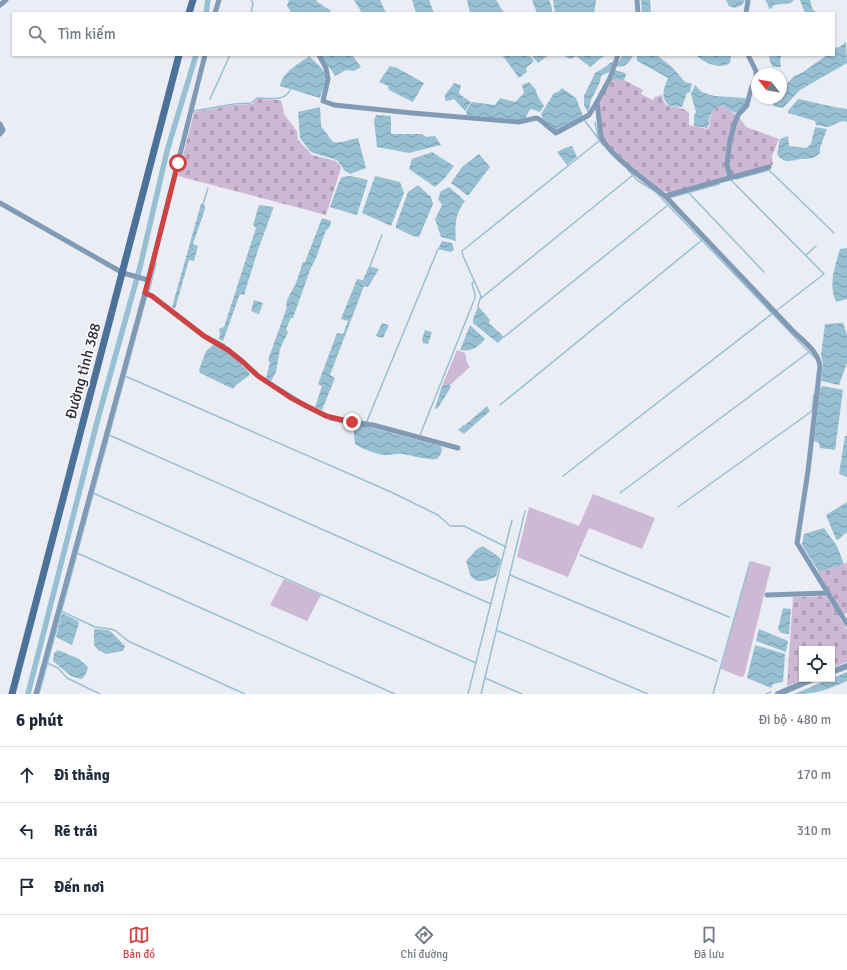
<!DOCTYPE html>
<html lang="vi">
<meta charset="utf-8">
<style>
:root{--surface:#fff;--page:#f2f2f3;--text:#1f2937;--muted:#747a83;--line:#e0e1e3;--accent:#d04142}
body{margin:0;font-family:Signika,sans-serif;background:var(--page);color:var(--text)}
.controls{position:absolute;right:12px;bottom:12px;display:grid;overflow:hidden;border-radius:0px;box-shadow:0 1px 3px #0004}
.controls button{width:36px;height:36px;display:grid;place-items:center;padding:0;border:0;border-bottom:1px solid var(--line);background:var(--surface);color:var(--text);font:20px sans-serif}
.compass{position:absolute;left:751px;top:68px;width:36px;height:36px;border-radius:50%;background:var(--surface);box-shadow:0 1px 3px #0004;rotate:301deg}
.stop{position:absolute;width:12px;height:12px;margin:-9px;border:3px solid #d04142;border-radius:50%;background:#fff}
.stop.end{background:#d04142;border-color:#fff;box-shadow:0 1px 4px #0008}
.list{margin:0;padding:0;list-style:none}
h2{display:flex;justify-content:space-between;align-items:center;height:52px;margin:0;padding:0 16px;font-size:17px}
h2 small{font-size:13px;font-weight:400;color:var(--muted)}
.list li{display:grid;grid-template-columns:26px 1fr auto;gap:12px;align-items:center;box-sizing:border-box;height:56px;padding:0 16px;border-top:1px solid var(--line)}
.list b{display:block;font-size:15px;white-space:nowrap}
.list em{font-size:13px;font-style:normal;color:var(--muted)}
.icon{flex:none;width:22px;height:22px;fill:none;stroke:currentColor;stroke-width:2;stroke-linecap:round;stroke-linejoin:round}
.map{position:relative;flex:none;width:847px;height:694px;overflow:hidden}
.search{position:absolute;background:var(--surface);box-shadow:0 1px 3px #0004;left:12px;right:12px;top:12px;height:44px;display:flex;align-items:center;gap:10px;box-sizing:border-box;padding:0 14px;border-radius:0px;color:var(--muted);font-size:15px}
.sheet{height:220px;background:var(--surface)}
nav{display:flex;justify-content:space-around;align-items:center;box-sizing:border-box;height:56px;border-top:1px solid var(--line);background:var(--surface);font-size:11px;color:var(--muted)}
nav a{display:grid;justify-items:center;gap:2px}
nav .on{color:var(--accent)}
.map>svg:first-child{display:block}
.green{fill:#cdb9d4}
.cemetery{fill:url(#cemetery-stones)}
.water{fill:url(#water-waves)}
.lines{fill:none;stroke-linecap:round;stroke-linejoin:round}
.stream{stroke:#97c0d3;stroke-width:1.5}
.canal{stroke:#97c0d3;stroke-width:5.5}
.minor{stroke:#819bb6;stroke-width:5}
.tertiary{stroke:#819bb6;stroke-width:6}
.secondary{stroke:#4c729a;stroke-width:7}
.route{stroke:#d04142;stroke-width:5}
.labels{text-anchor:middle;stroke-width:3.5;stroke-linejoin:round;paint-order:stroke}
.street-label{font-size:15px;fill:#2b2b2e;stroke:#f9fbff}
</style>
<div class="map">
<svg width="847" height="694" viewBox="0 0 847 694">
<defs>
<pattern id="cemetery-stones" width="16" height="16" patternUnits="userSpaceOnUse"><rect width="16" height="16" fill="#cdb9d4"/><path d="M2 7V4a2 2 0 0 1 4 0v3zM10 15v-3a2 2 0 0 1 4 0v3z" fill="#b09fb6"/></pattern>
<pattern id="water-waves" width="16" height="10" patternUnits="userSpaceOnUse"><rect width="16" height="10" fill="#97c0d3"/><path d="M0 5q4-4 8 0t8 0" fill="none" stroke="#7b9cac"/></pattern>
</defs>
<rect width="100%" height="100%" fill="#ebedf5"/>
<g class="green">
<path d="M457 350 465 353 467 363 470 367 450 385 449 384 442 386Z"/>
<path d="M593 494 655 518 642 549 589 528 568 577 517 557 529 507 579 526Z"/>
<path d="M751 561 771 567 744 676 741 677 721 669 746 576Z"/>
<path d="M284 579 321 595 307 621 270 605Z"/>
</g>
<g class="cemetery">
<path d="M612 79H622L643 90 641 94 653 100 655 97 662 95C665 110 670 105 681 108 684 109 687 111 689 113V125L707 129 710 126C708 117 712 113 718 106 726 106 731 111 737 116L728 144 729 176 671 193 659 190 645 180 614 152 605 141 602 135 598 105 600 99Z"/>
<path d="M257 99 281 100 284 114 297 131 298 140 312 155 336 161 341 168 326 215 178 176 194 112 233 105 252 104Z"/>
<path d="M739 117 746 127 779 139 772 156 773 165 731 176 728 164 730 144Z"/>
<path d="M847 563V613L839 617 847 629V662L832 668V649H802V679H805L787 686 793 597 832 596 818 572Z"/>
</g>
<g class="water">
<path d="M289 0H316L317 2 330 10 331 12 330 13H292L287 6Z"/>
<path d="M354 0H380L386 13H362Z"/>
<path d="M412 0H429L434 13H416Z"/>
<path d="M467 0H496L504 13H470Z"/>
<path d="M532 0H549L552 8V13H537Z"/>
<path d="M553 0H596V1L594 13H555Z"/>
<path d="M641 0H650L651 13H642Z"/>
<path d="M726 0H745L742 5 735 8 729 6Z"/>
<path d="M765 0H794L791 3 774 5 772 8 769 9 768 5Z"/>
<path d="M800 0H810C813 12 813 12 825 13H805Z"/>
<path d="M846 42 847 63 800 90 783 108 773 106 776 98H781V91L793 77 803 72 827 55H834V48L839 47Z"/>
<path d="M320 55H352L361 67 354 71 346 70 335 76C331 68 325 63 320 55Z"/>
<path d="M502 55H529L534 61 526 68 527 72 519 78Z"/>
<path d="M531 55H549L538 63Z"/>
<path d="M563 55H605L590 67 576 56 570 59Z"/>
<path d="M623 55H633C630 62 625 68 617 66V64Z"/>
<path d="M638 55H657L673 68 685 82 692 84 690 92 687 93 682 107 669 106C660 97 664 88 668 78L637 61V57Z"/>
<path d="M696 55H731L730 63C720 70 704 63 696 55Z"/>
<path d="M769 55H782L780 59 781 67H773L770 62Z"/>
<path d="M309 56C329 75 328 73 320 98L280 86C282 72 299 64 309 56Z"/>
<path d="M611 62 613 63 609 72 601 76 600 82 591 100 588 113 584 105V96L595 73 607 66Z"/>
<path d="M390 66 397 68 424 83 413 102 389 90 388 86 379 82Z"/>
<path d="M615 70 625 73 626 76 624 80 612 79Z"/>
<path d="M529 82 536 90 537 95 544 106 540 112 531 109 529 111 525 119 520 120 467 115 466 111 472 102 495 105 500 98 515 102 524 93 522 85Z"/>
<path d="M454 83 461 85 459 93 462 96 471 102 465 111 454 99 447 101 445 100V95Z"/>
<path d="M695 85 702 92 714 96 745 98 747 100C744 106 741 111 735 113L723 106H718C713 111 707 117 709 124L707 128 694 126V116L696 112 691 94Z"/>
<path d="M562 88 576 98 583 116 557 131 544 120 541 114 554 93 558 92Z"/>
<path d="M798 99C815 102 830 107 847 109V122L842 121 828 127 816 125 815 121 788 113V111Z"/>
<path d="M320 107 321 126 333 142C341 144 350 139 358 138L366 168 350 174 345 171 337 160 313 153 310 151 300 138 298 112Z"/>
<path d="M376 115 391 116V134H422L426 137 435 136 441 145 409 153 377 147 374 120Z"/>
<path d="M815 127 827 129 820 148V153C818 155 815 157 812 158 809 159 805 159 801 159 792 160 784 165 777 154L780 139 788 136 789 146 806 148 811 144Z"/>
<path d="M572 146 577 157 567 165 557 152 565 148Z"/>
<path d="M432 152 454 166 444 179 435 187 409 169 412 159Z"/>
<path d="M479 154 490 167 468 196 451 183 462 167Z"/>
<path d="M351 176 368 180 357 215H356L330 207 339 182 342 177Z"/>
<path d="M375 176 400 182 404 193 391 226 362 213Z"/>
<path d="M418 185 431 197 433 204 419 237 413 236 396 228V225L408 192Z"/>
<path d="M449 187 465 201C455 215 455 223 456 241L441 237 435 219 442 205 438 199 441 191Z"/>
<path d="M201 204H204L205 209 193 244 198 246 194 261 189 260 175 309 172 307Z"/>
<path d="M259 205 273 207V209L258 250 244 295 240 294 223 341 219 339 220 333 219 329 224 327 256 228 253 225Z"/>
<path d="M322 218 331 221V224L328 229 326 230 316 258 310 270 293 318H291L286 329 288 332 280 349 276 372 271 381 266 378 270 362 268 360 287 307 286 305 287 300 296 283 303 262H305Z"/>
<path d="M442 241 452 243 454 249 453 251 450 252 438 249Z"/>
<path d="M847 248V299L836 302C828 284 835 267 840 249Z"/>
<path d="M369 266 379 269 368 287 364 286 330 375 335 378 322 410 315 407 322 386 318 384 337 333 343 334 348 321 341 319 357 279 363 280Z"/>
<path d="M254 300 263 303 259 314 251 311Z"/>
<path d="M478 306 490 320 489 323 504 337 498 343 473 323V319Z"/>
<path d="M382 323 389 325 383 338 376 336Z"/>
<path d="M843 323 847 335V363L839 385 821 381 823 364 821 355 825 324Z"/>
<path d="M470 325 485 339C478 347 472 352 460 350Z"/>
<path d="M425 330 432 332 428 344 423 343 422 339Z"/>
<path d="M213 345C223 345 242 365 249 372L250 374C245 380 238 382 233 389L200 373 199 370 206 351Z"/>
<path d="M449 384 451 387 438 408 436 409 435 408 442 386Z"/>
<path d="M823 386 843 390 835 450 820 448 819 443 814 441 820 388Z"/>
<path d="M487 406 490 411 464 434 458 430 464 425H465Z"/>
<path d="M353 425 365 426 440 446 442 448 441 454 437 459C425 460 415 456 403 454 397 453 391 455 384 455 376 454 362 449 355 444Z"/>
<path d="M845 436H847V477L839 474Z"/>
<path d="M847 502V532L838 540 836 539 826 515Z"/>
<path d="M824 528 837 546 844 564 819 572 802 545 804 534Z"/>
<path d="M483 546 499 557 501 560 496 576C489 581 474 585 470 574 468 570 468 565 466 561L477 549Z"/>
<path d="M783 608 791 609 789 634 781 633 778 629Z"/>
<path d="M62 613 78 621 79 623 72 645 56 637Z"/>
<path d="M94 629 109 630 125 646 123 651 106 654 98 650 94 645Z"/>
<path d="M759 629 788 641 786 652 756 641Z"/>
<path d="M755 645 785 654 783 682 773 684 771 688 747 678Z"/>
<path d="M58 650 79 659 88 667C87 672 85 677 81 679L71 676 53 661 54 653Z"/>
<path d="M847 672V681C827 690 816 694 794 694Z"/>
</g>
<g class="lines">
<g class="stream">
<path d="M251 13 253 3 251 0"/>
<path d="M210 99 230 55"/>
<path d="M193 111 234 104 251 103 257 98C268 98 285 102 290 90"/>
<path d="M585 121 603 145"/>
<path d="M595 122 598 138"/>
<path d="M599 141 462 251 463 256 481 296 480 299 633 175"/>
<path d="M628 170 637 180 656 192 668 205 814 357"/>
<path d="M736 179 769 170 834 233"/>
<path d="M731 180 824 274 776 311"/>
<path d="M688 192 764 272"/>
<path d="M669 198 719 184"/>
<path d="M203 204 208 188"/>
<path d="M806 255 816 246"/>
<path d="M370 266 382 235"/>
<path d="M149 291 156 263"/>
<path d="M478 306 480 299"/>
<path d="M504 337 668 205"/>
<path d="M214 339 225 345"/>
<path d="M125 376 391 492 438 515 450 526H464L506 547"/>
<path d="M500 405 702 240"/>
<path d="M358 421 368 422"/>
<path d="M367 421 438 249"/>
<path d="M109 435 491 604"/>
<path d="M418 440 475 298V294L472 284 474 281"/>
<path d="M563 476 773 313"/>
<path d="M93 493 476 663"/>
<path d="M620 493 809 352"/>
<path d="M678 507 812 411 814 394"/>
<path d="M77 553 395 694"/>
<path d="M580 555 729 617"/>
<path d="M510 575 717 661"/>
<path d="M61 611 95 627 111 629 116 631 128 641 245 694"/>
<path d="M496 630 648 694"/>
<path d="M47 663 58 668 67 678 100 694"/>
<path d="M485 678 522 694"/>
<path d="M39 694 148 291"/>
<path d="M468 694 512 520"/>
<path d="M481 694 525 511"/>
<path d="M713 694 750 562"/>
<path d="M766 694 771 692"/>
</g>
<g class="canal">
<path d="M206 13 208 0"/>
<path d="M28 694 97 422 140 267 167 151 196 55"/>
</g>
<g class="minor">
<path d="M637 0 638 13"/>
<path d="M0 5 6 0"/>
<path d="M215 13 219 0"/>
<path d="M746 13 748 0"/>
<path d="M319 55 326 68 328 79 323 101 334 105 412 113 519 122 536 118 539 119 556 133 589 115 597 102"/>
<path d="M618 55 610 78 597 102 601 137C609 155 649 183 665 196"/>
<path d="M0 124 3 130 0 134"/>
<path d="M769 167 665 196 793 331C803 341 818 351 820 366L808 471 797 543 847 624"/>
<path d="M730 177 727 164 730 140 735 122 738 115 747 105 751 89 756 77V71L748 55"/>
<path d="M0 203 123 273 148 280"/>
<path d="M145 293 152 296 204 336 228 350 243 362 258 376 304 405 331 418 352 423 373 425 458 448"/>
<path d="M767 595 828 593"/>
<path d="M36 694 145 293 205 55"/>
</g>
<g class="tertiary">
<path d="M832 672 847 666"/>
<path d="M778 694 813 679"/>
</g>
<g class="secondary">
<path d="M189 13 193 0"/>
<path d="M12 694 179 55"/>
</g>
</g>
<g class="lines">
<path class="route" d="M178 163 145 293 152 296 204 336 228 350 243 362 258 376 291 398 326 416 352 422"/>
</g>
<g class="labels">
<g class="street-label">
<text transform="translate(83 371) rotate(-75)" y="5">Đường tỉnh 388</text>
</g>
</g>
</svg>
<div class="controls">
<button><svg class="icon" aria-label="locate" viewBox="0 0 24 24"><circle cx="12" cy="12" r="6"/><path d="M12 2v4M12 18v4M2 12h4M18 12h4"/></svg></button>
</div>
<svg class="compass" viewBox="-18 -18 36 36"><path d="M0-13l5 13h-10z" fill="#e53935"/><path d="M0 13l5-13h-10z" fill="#747a83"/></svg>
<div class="stop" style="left:178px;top:163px"></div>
<div class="stop end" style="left:352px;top:422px"></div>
<div class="search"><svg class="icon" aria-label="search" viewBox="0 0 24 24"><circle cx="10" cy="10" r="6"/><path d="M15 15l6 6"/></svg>Tìm kiếm</div>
</div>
<section class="sheet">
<h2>6 phút<small>Đi bộ · 480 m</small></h2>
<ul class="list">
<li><svg class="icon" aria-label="ahead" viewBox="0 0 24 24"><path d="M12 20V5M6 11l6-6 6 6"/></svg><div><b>Đi thẳng</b></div><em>170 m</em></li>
<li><svg class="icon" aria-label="left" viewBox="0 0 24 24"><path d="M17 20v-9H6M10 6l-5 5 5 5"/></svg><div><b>Rẽ trái</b></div><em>310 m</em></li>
<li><svg class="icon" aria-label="arrive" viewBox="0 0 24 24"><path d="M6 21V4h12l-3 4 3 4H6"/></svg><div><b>Đến nơi</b></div></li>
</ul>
</section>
<nav>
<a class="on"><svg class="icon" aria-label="map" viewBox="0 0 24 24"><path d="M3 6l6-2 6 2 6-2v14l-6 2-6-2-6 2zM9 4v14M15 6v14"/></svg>Bản đồ</a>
<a><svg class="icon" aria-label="directions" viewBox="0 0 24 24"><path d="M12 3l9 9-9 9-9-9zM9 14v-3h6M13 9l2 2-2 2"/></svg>Chỉ đường</a>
<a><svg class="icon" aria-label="saved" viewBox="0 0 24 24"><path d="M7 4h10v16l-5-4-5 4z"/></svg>Đã lưu</a>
</nav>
